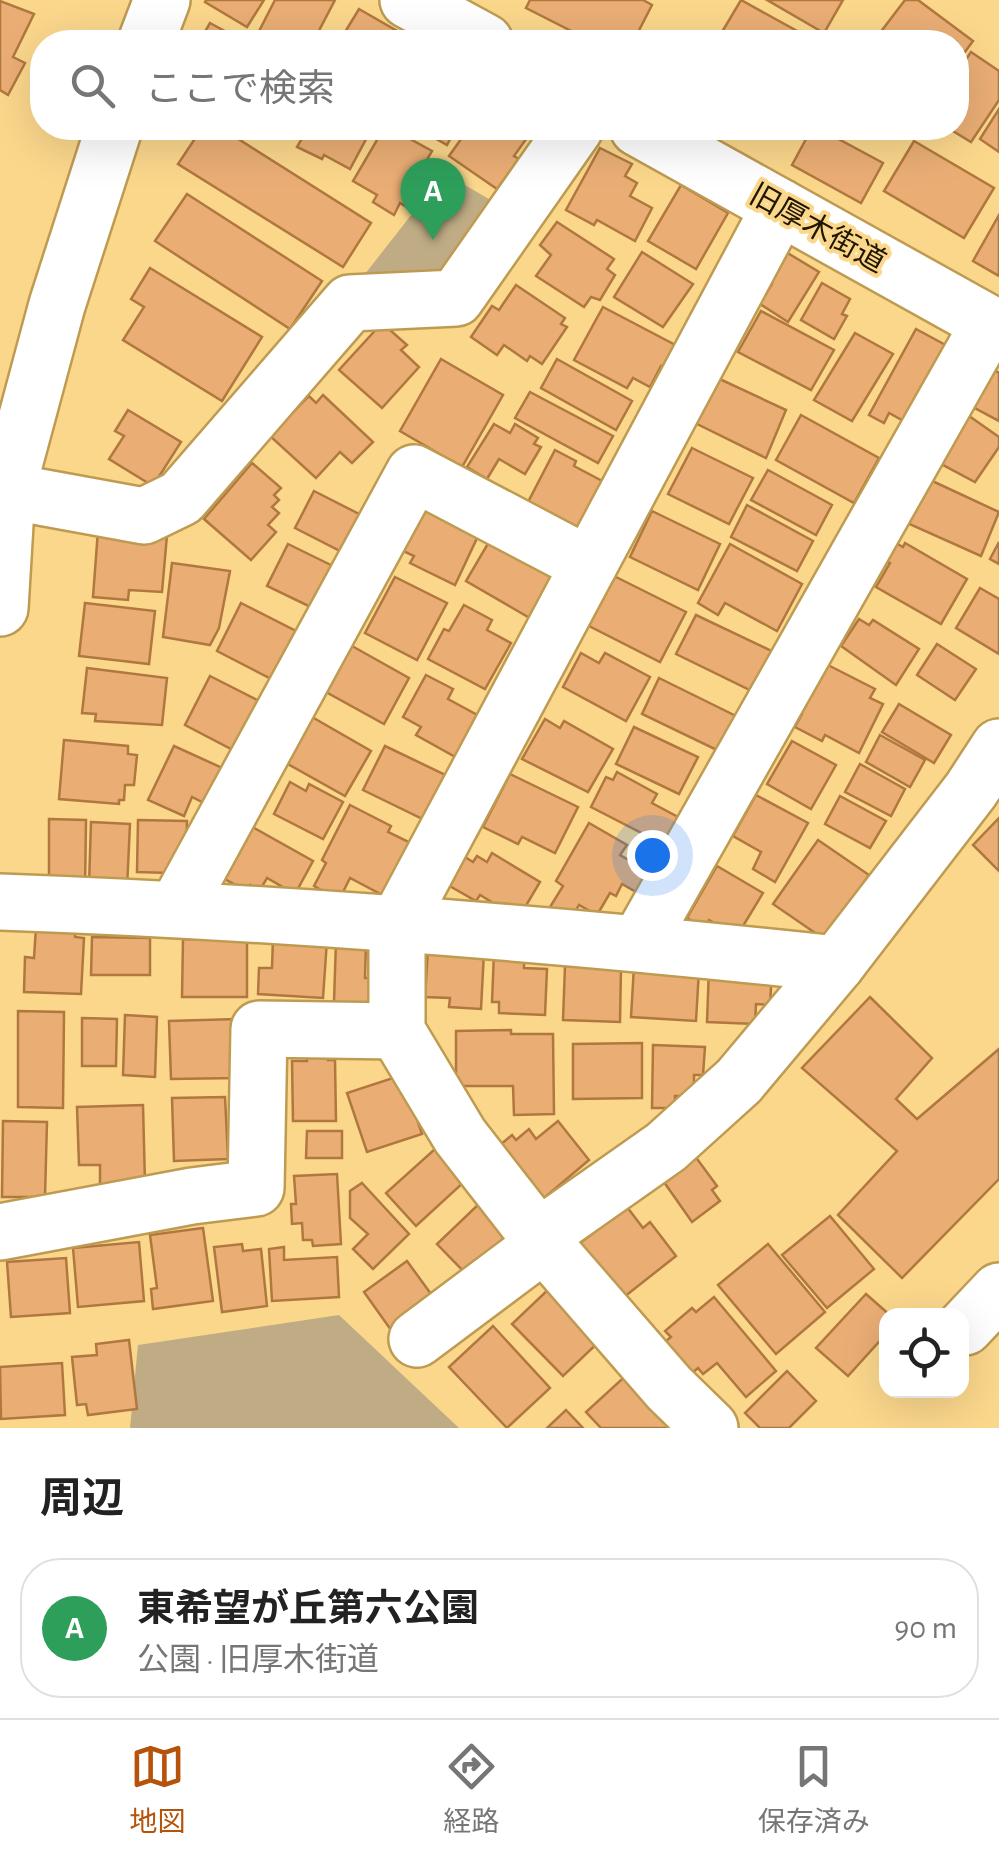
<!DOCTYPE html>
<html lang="ja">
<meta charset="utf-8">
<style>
body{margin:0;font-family:"Alegreya Sans","Noto Sans JP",sans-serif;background:#f6f6f6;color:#222}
.controls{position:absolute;right:30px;bottom:30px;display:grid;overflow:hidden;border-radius:20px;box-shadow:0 10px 40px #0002}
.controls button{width:90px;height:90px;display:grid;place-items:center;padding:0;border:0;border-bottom:2px solid #e0e0e0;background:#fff;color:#222;font:50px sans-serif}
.you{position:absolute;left:652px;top:855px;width:35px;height:35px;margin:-25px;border:8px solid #fff;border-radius:50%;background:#1a73e8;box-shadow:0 0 0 15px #1a73e833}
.badge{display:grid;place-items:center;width:65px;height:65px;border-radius:50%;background:#b45309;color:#fff;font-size:32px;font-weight:700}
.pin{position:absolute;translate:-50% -82px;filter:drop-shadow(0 2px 5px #0008)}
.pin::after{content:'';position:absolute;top:52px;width:35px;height:30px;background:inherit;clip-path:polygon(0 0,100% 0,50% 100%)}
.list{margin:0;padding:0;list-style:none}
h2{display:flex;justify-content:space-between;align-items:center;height:130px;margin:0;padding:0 40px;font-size:42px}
h2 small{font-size:32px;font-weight:400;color:#767676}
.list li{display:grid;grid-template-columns:65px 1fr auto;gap:30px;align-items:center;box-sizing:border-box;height:140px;margin:0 20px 20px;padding:0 20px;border:2px solid #e0e0e0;border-radius:40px}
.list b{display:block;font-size:38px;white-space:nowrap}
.list p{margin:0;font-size:32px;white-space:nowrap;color:#767676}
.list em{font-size:32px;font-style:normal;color:#767676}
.icon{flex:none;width:55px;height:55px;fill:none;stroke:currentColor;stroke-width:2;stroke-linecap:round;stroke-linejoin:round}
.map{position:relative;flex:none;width:999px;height:1428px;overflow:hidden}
.search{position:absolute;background:#fff;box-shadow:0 10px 40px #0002;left:30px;right:30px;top:30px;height:110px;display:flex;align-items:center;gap:25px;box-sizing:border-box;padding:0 35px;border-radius:40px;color:#767676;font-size:38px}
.sheet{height:290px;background:#fff}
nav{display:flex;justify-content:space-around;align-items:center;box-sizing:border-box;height:140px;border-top:2px solid #e0e0e0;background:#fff;font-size:28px;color:#767676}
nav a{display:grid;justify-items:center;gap:5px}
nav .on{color:#b45309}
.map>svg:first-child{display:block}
.green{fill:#bfac85}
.building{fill:#eaae75;stroke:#b0783f;stroke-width:2.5}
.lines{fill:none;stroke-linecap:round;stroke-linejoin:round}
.minor-casing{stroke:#be9b51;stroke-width:60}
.minor{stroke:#fff;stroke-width:55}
.labels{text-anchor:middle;stroke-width:8;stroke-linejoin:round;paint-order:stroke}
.street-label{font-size:30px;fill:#201601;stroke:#fbd78c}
</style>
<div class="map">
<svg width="999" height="1428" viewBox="0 0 999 1428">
<rect width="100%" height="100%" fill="#fbd78c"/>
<!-- green -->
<g class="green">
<polygon points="444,173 501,206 447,277 365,274"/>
<polygon points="339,1315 459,1428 130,1428 138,1345"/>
</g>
<!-- building -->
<g class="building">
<polygon points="206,0 264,0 247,27 205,2"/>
<polygon points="275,0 335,0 313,42 268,42 256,37"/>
<polygon points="530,0 643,0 652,5 633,42 593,42 526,8"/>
<polygon points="741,0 808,37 805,42 716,42"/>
<polygon points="767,0 843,0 824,33"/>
<polygon points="905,0 918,0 973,41 956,64 956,42 873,42"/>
<polygon points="0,1 34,14 13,57 25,63 8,95 0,90"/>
<polygon points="359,9 411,39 409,42 339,42"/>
<polygon points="210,23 245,42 199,42"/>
<polygon points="971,52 999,71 999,100 971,142 948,128 956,128 956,74"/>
<polygon points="999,109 999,152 980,139"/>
<polygon points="202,128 221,128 371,223 343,267 178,164"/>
<polygon points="277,128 300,128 295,137"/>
<polygon points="308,128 372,128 350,169 324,155 322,159 297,147"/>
<polygon points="384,128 390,128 432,151 424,165 430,168 407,207 400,203 394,215 373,202 377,195 353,181"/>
<polygon points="417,128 456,128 447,145"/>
<polygon points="469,128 534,128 514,156 519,159 497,189 449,156"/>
<polygon points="812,128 818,128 883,163 861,203 792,165"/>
<polygon points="914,141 994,188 964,238 884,191"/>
<polygon points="600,148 632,164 625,176 637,183 630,196 652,208 635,241 597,220 594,225 566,210"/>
<polygon points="681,185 728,213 696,269 648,241"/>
<polygon points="187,194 322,281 290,329 155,241"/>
<polygon points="999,215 999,276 973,261"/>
<polygon points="557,222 614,259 607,269 615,275 600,300 591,297 584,307 536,276 551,255 540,245"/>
<polygon points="781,249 819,272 788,322 760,304 772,284 764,278"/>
<polygon points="642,252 693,284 663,327 614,297"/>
<polygon points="150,268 262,337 222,401 123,340 144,307 131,299"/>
<polygon points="822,283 850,299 842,314 847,316 834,339 801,320"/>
<polygon points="516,285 565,318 561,324 567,327 542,364 530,356 527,361 504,345 497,355 471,337 492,306 499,310"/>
<polygon points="603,307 683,349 671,371 661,366 650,387 633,378 627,388 574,360"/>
<polygon points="761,311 834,350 811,390 738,352"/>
<polygon points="382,323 407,345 401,350 419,367 382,408 339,370"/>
<polygon points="916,329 951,348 909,424 889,413 884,423 869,415"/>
<polygon points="855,333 893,354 852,421 814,400"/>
<polygon points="441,359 503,395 462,467 400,431"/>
<polygon points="557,359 632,401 616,430 541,388"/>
<polygon points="989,367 999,373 999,421 969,405"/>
<polygon points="711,375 786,410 766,458 691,421"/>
<polygon points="530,392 613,436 598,463 515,418"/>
<polygon points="323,395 373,442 352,463 340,452 316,478 270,436 309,396 316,403"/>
<polygon points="128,410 181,442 153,486 109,459 124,436 115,431"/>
<polygon points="962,411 999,437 999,447 975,482 930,458"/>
<polygon points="801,415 879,458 854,503 776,460"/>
<polygon points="494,424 510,433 515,424 538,438 534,444 541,447 525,474 499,459 487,479 467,467"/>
<polygon points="692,448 753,478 729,524 668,494"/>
<polygon points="555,450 576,461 574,466 604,482 578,533 526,506"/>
<polygon points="252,463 281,488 274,495 279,500 272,507 279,513 268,525 276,532 251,560 204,519"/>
<polygon points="768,470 832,505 816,535 751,500"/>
<polygon points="928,479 999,512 981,556 907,523"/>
<polygon points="314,491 367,518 348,555 295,528"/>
<polygon points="747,505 813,541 797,571 731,537"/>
<polygon points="423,509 478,536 455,585 410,563 414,556 395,547"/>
<polygon points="652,511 720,544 698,590 630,557"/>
<polygon points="98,530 167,535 162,592 129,590 128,600 93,597"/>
<polygon points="493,535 566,579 540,624 466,581"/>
<polygon points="887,538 903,547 905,543 967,579 941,624 876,587 890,563 877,556"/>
<polygon points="999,542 999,564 990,559"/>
<polygon points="288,544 339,569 319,611 267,586"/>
<polygon points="730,544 802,584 777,631 725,603 718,615 698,603"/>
<polygon points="172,563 230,571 219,628 210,645 163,637"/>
<polygon points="614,576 686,612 660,662 589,626"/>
<polygon points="395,577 447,603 417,660 365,633"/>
<polygon points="980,588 999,599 999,654 956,628"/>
<polygon points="85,603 155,611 149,664 79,656"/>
<polygon points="241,603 306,636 281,684 217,651"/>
<polygon points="464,605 492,620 487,630 511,643 485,689 428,659 444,629 449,631"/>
<polygon points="696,615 776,653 756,693 676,654"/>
<polygon points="859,619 869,625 873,620 919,649 896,685 841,646"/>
<polygon points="937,644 976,669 955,700 917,675"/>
<polygon points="352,646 409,678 384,724 326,692"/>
<polygon points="581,653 599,663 605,653 650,677 626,721 563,687"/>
<polygon points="824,663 875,689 870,698 883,704 859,753 825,735 822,741 795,727 802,714 792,709"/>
<polygon points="87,668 167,678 162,725 95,721 96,714 82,713"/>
<polygon points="426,675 453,689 448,699 481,717 459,759 416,735 421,727 403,717"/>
<polygon points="210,676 259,701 233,750 185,725"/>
<polygon points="659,678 738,717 721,752 642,714"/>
<polygon points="899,704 951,735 934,763 882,732"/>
<polygon points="312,717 371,751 345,796 286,763"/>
<polygon points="545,719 560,728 564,721 613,749 588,792 522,759"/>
<polygon points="634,727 698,757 679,794 616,764"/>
<polygon points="880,735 925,760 910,787 866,762"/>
<polygon points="64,740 128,746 128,754 137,755 134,785 125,785 124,800 119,800 119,804 59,799"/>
<polygon points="792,741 836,765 811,809 767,784"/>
<polygon points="174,746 229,771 212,807 192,797 184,816 148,800"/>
<polygon points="385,746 456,780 435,825 363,790"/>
<polygon points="860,764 905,789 891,816 845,792"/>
<polygon points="617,772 657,794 652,803 678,817 663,844 591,807 606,777 613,780"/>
<polygon points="510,774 578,807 555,853 522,837 518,844 483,827"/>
<polygon points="290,782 306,791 309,784 343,802 323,839 274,814"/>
<polygon points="756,795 808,823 775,882 753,869 761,852 733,836"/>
<polygon points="840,796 886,821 870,848 825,824"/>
<polygon points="350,805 391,826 388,832 417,846 390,899 350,878 339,900 314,886 326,863 322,860"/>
<polygon points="999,818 999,871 973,845"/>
<polygon points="49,819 86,820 85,889 49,889"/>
<polygon points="138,820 187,821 186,867 170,873 137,872"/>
<polygon points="91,822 130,824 127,888 89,886"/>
<polygon points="589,823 627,845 620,855 655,875 643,896 622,884 616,896 610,893 597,915 579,905 571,919 550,907 563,886 556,881"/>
<polygon points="249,825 313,861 295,894 267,878 260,890 250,885 247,891 221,877"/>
<polygon points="818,840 869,875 824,939 773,904"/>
<polygon points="492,853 540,882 521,914 505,910 480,895 476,901 448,885 465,857 473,862 477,856 487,862"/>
<polygon points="717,866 763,893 737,936 709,920 705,928 687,918"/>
<polygon points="36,927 75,929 75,937 84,938 81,994 24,992 25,957 34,958"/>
<polygon points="92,937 150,938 150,975 91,975"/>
<polygon points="273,938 327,940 323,998 258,994 259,968 272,968"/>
<polygon points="183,939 247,940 247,997 182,997"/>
<polygon points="336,941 366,942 365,978 373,978 372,1003 334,1002"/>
<polygon points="428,949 484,952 481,1009 449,1007 450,998 425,997"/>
<polygon points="494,952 524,954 524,968 547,969 545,1015 499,1013 499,1002 492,1002"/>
<polygon points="565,966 621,968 620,1022 563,1020"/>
<polygon points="634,966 699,970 696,1021 631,1017"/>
<polygon points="709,968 772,971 770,1005 756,1004 755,1024 707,1022"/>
<polygon points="870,997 932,1058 896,1099 917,1119 999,1049 999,1179 902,1278 838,1215 897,1151 802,1068"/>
<polygon points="18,1011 64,1012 63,1108 18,1107"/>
<polygon points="125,1015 157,1017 155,1077 123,1075"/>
<polygon points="82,1018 117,1019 116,1066 82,1066"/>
<polygon points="237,1019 238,1078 171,1079 169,1021"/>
<polygon points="511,1030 511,1034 553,1034 554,1114 514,1115 513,1086 456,1086 456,1031"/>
<polygon points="642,1043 642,1098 573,1099 573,1044"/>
<polygon points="653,1045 705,1047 703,1075 694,1075 694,1096 675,1096 675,1108 652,1108"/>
<polygon points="307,1050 328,1050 328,1060 335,1060 336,1121 293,1121 292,1061 307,1061"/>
<polygon points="402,1075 422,1134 367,1152 347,1093"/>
<polygon points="225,1097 228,1159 174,1161 172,1098"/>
<polygon points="143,1105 145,1184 100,1185 100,1165 79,1165 77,1107"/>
<polygon points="3,1121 47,1122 45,1197 2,1197"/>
<polygon points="558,1121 589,1160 537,1204 493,1151 512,1135 516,1140 529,1129 536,1139"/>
<polygon points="307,1131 342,1131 342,1158 306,1158"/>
<polygon points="435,1149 464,1182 416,1226 386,1193"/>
<polygon points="692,1152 717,1186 712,1190 720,1201 692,1222 664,1182"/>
<polygon points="337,1174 341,1244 313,1246 312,1240 303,1240 302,1223 292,1224 291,1204 296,1204 294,1176"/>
<polygon points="362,1183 409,1234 373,1269 353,1249 368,1234 350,1218 350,1191"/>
<polygon points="482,1201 515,1236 470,1278 437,1244"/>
<polygon points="627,1207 643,1228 650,1222 676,1256 619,1301 575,1247"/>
<polygon points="830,1216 874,1269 827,1308 782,1255"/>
<polygon points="203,1228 213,1301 153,1309 151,1289 157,1288 150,1235"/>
<polygon points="139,1242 144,1301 78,1307 73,1248"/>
<polygon points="242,1244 243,1251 261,1249 267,1306 222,1312 214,1247"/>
<polygon points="768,1244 825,1312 776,1354 718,1285"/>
<polygon points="284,1247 284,1260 337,1257 339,1297 272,1301 269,1249"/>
<polygon points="66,1258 70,1313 11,1317 7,1262"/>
<polygon points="407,1261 439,1305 396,1337 364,1292"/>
<polygon points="554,1284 604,1337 563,1376 512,1324"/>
<polygon points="866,1294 891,1316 886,1316 886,1334 848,1376 816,1348"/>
<polygon points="714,1297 776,1371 746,1397 717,1363 703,1374 698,1368 685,1379 659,1347 671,1337 665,1331 692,1308 696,1312"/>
<polygon points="493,1326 550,1388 507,1428 449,1367"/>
<polygon points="129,1340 137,1409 88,1415 86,1404 77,1405 72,1357 97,1355 96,1344"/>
<polygon points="62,1363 65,1415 1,1419 0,1367"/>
<polygon points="632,1370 684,1428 601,1428 586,1412"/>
<polygon points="787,1371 816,1401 789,1428 760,1428 745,1413"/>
<polygon points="566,1410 583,1428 547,1428"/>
</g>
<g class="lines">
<!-- minor casing -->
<g class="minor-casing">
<g id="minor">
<polyline points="408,0 485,42"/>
<polyline points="146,42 162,0"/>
<polyline points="638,128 999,329"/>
<polyline points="7,491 144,516 181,498 350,303 456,298 575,128"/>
<polyline points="0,608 7,491 57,305 114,128"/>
<path d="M 0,902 C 279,912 559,934 837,964"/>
<polyline points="177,908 414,473 589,565"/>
<polyline points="639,943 989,324"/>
<polyline points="0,1232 192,1196 256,1188 259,1029 397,1031"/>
<polyline points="538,1237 666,1147 739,1081 837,964 971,790 999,747"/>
<polyline points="965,1327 999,1291"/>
<polyline points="417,1339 544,1244"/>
<polyline points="710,1428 669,1388 544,1244 460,1136 397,1031 397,925 780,207"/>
</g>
</g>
<!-- minor -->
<use href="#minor" class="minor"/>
</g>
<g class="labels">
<!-- street labels -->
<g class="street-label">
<text transform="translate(818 228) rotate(29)" y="10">旧厚木街道</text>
</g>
</g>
</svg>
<div class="controls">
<button><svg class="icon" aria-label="locate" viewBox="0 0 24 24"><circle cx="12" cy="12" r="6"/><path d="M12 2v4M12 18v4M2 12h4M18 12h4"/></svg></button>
</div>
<div class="you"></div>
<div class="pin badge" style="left:433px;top:240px;background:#2e9e5b">A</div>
<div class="search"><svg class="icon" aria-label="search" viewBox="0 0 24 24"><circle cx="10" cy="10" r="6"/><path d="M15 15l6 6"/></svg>ここで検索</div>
</div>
<section class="sheet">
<h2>周辺<small></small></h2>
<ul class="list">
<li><span class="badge" style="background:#2e9e5b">A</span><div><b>東希望が丘第六公園</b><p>公園 · 旧厚木街道</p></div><em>90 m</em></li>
</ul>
</section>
<nav>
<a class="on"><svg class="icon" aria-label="map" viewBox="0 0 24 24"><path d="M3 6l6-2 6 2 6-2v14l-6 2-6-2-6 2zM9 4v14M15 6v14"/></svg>地図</a>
<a><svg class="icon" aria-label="directions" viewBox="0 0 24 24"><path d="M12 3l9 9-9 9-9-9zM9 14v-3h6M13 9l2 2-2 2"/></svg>経路</a>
<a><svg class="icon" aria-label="saved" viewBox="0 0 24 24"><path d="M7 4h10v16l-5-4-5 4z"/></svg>保存済み</a>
</nav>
